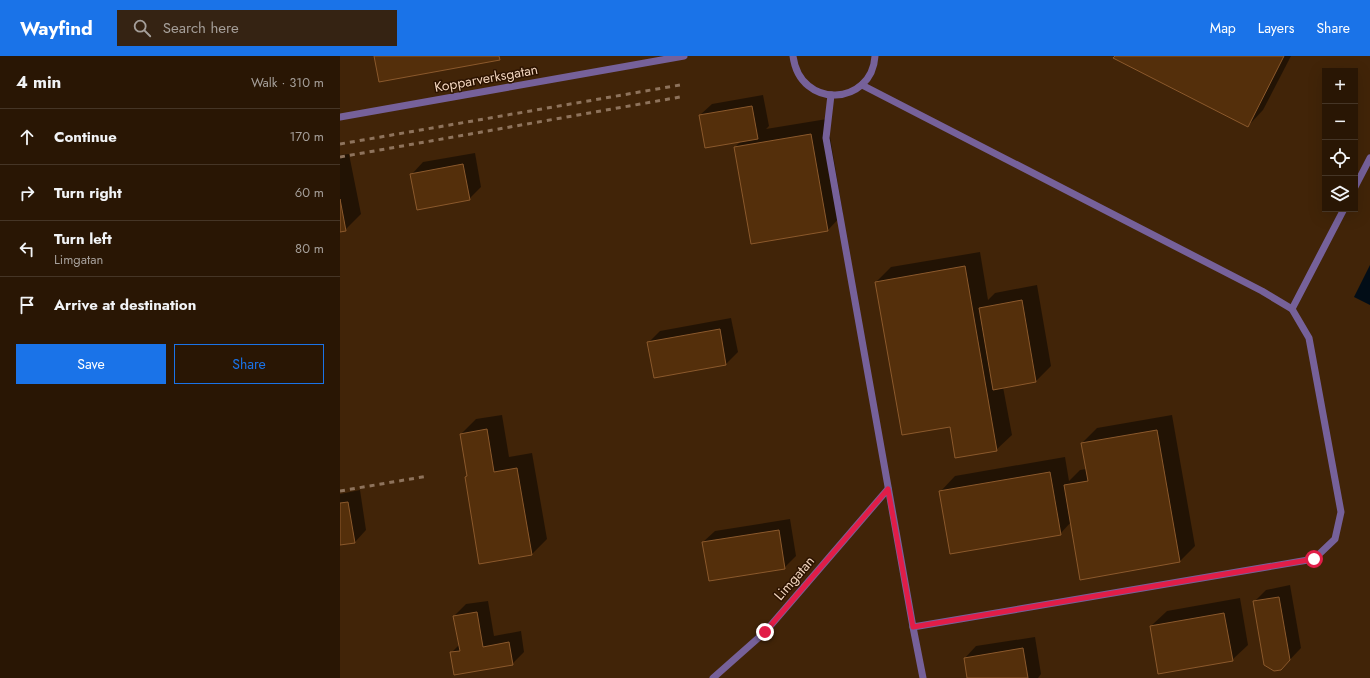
<!DOCTYPE html>
<meta charset="utf-8">
<style>
body{margin:0;font-family:Jost,sans-serif;background:#352313;color:#f1f3f6}
.controls{position:absolute;right:12px;top:12px;display:grid;overflow:hidden;border-radius:0px;box-shadow:0 4px 16px #0002}
.controls button{width:36px;height:36px;display:grid;place-items:center;padding:0;border:0;border-bottom:1px solid #453526;background:#291604;color:#f1f3f6;font:20px sans-serif}
.stop{position:absolute;width:12px;height:12px;margin:-9px;border:3px solid #e11d48;border-radius:50%;background:#fff}
.stop.end{background:#e11d48;border-color:#fff;box-shadow:0 1px 4px #0008}
.list{margin:0;padding:0;list-style:none}
h2{display:flex;justify-content:space-between;align-items:center;height:52px;margin:0;padding:0 16px;font-size:17px}
h2 small{font-size:13px;font-weight:400;color:#a59f9a}
.list li{display:grid;grid-template-columns:26px 1fr auto;gap:12px;align-items:center;box-sizing:border-box;height:56px;padding:0 16px;border-top:1px solid #453526}
.list b{display:block;font-size:15px;white-space:nowrap}
.list p{margin:0;font-size:13px;white-space:nowrap;color:#a59f9a}
.list em{font-size:13px;font-style:normal;color:#a59f9a}
.actions{display:flex;gap:8px;padding:12px 16px}
.actions a{flex:1;padding:9px 0;border:1px solid #1a73e8;border-radius:0px;text-align:center;font-size:14px;color:#1a73e8}
.actions .main{background:#1a73e8;color:#fff}
.icon{flex:none;width:22px;height:22px;fill:none;stroke:currentColor;stroke-width:2;stroke-linecap:round;stroke-linejoin:round}
.map{position:relative;flex:none;width:1030px;height:622px;overflow:hidden}
header{display:flex;align-items:center;gap:24px;box-sizing:border-box;height:56px;padding:0 20px;background:#1a73e8;color:#fff}
header strong{font-size:19px}
nav{display:flex;gap:22px;margin-inline-start:auto;font-size:14px}
.search{width:280px;height:36px;background:#352313;display:flex;align-items:center;gap:10px;box-sizing:border-box;padding:0 14px;border-radius:0px;color:#a59f9a;font-size:15px}
main{display:flex}
aside{flex:1;background:#291604}
.map>svg:first-child{display:block}
.built{fill:#412408;fill-rule:evenodd}
.water{fill:#020d17}
.shadow{fill:#0007}
.building{fill:#542f0b;stroke:#8b592c}
.lines{fill:none;stroke-linecap:round;stroke-linejoin:round}
.service{stroke:#76619a;stroke-width:7}
.rail{stroke:#8e735c;stroke-width:3;stroke-dasharray:5 5;stroke-linecap:butt}
.route{stroke:#e11d48;stroke-width:5}
.labels{text-anchor:middle;stroke-width:3;stroke-linejoin:round;paint-order:stroke}
.street-label{font-size:14px;fill:#f1d4bd;stroke:#2c1300}
</style>
<header>
<strong>Wayfind</strong>
<div class="search"><svg class="icon" aria-label="search" viewBox="0 0 24 24"><circle cx="10" cy="10" r="6"/><path d="M15 15l6 6"/></svg>Search here</div>
<nav><a>Map</a><a>Layers</a><a>Share</a></nav>
</header>
<main>
<aside>
<h2>4 min<small>Walk · 310 m</small></h2>
<ul class="list">
<li><svg class="icon" aria-label="ahead" viewBox="0 0 24 24"><path d="M12 20V5M6 11l6-6 6 6"/></svg><div><b>Continue</b></div><em>170 m</em></li>
<li><svg class="icon" aria-label="right" viewBox="0 0 24 24"><path d="M7 20v-9h11M14 6l5 5-5 5"/></svg><div><b>Turn right</b></div><em>60 m</em></li>
<li><svg class="icon" aria-label="left" viewBox="0 0 24 24"><path d="M17 20v-9H6M10 6l-5 5 5 5"/></svg><div><b>Turn left</b><p>Limgatan</p></div><em>80 m</em></li>
<li><svg class="icon" aria-label="arrive" viewBox="0 0 24 24"><path d="M6 21V4h12l-3 4 3 4H6"/></svg><div><b>Arrive at destination</b></div></li>
</ul>
<div class="actions"><a class="main">Save</a><a>Share</a></div>
</aside>
<div class="map">
<svg width="1030" height="622" viewBox="0 0 1030 622">
<rect width="100%" height="100%" fill="#371d05"/>
<!-- built -->
<path class="built" d="M 0,0 L 1030,0 L 1030,622 L 0,622 ZM 985,15 L 1015,15 L 1015,153 L 985,153 Z"/>
<!-- water -->
<polygon class="water" points="1030,209 1030,249 1014,241"/>
<!-- shadow -->
<g class="shadow">
<polygon points="776,0 951,0 923,54 908,70"/>
<polygon points="423,39 429,70 426,73 487,63 503,158 488,174 412,187 395,91 402,84 360,59 372,48"/>
<polygon points="135,97 141,131 129,143 72,118 83,106"/>
<polygon points="9,98 21,158 5,174 0,175 0,99"/>
<polygon points="640,196 648,244 655,237 697,229 711,310 696,325 663,331 672,379 656,394 610,370 536,226 551,211"/>
<polygon points="391,262 398,296 386,308 314,321 308,287 320,275"/>
<polygon points="162,359 169,401 192,397 207,483 192,498 126,421 128,419 121,378 136,363"/>
<polygon points="832,359 855,490 840,505 731,466 720,478 600,436 615,420 725,401 729,425 740,414 746,413 742,387 757,372"/>
<polygon points="20,434 26,474 15,486 0,488 0,438"/>
<polygon points="450,463 456,500 444,512 363,486 375,475"/>
<polygon points="950,529 961,592 941,613 914,546 926,534"/>
<polygon points="900,542 908,589 892,604 811,570 827,555"/>
<polygon points="148,545 154,580 181,575 184,596 172,608 111,597 119,589 114,560 126,548"/>
<polygon points="695,581 701,618 698,622 628,622 625,602 636,590"/>
</g>
<!-- building -->
<g class="building">
<polygon points="34,0 159,0 160,4 39,26"/>
<polygon points="775,0 944,0 908,71 773,2"/>
<polygon points="412,50 418,83 365,92 359,59"/>
<polygon points="471,78 488,175 411,188 394,91"/>
<polygon points="123,108 130,144 77,154 70,118"/>
<polygon points="0,143 6,175 0,176"/>
<polygon points="625,210 657,395 615,402 610,371 562,379 535,226"/>
<polygon points="682,244 696,326 653,334 639,252"/>
<polygon points="380,273 386,309 314,322 307,286"/>
<polygon points="147,373 154,416 177,412 192,499 139,508 125,421 127,420 120,378"/>
<polygon points="817,374 840,506 740,524 724,429 748,425 741,387"/>
<polygon points="710,416 721,479 610,498 599,435"/>
<polygon points="8,446 15,487 0,489 0,447"/>
<polygon points="439,474 445,513 369,525 362,486"/>
<polygon points="939,541 950,604 941,614 934,615 924,609 913,545"/>
<polygon points="137,556 143,591 169,586 173,609 114,619 110,596 120,595 113,560"/>
<polygon points="884,557 893,605 818,618 810,570"/>
<polygon points="683,592 688,622 627,622 624,602"/>
</g>
<g class="lines">
<!-- service -->
<g class="service">
<path d="M 453,0 C 460,54 532,50 535,0"/>
<polyline points="491,39 486,82 573,571 974,503 995,483 1001,456 969,282 952,253 922,235 522,29"/>
<polyline points="0,61 344,0"/>
<polyline points="1015,131 1030,102"/>
<polyline points="952,253 1004,153"/>
<polyline points="573,571 583,622"/>
<polyline points="373,622 425,576 548,433"/>
</g>
<!-- rail -->
<g class="rail">
<polyline points="0,88 340,29"/>
<polyline points="0,101 340,41"/>
<polyline points="0,435 88,420"/>
</g>
</g>
<g class="lines">
<!-- route -->
<polyline class="route" points="425,576 548,433 573,571 974,503"/>
</g>
<g class="labels">
<!-- street labels -->
<g class="street-label">
<text transform="translate(146 22) rotate(-10)" y="5">Kopparverksgatan</text>
<text transform="translate(454 522) rotate(-49)" y="5">Limgatan</text>
</g>
</g>
</svg>
<div class="controls">
<button>+</button>
<button>−</button>
<button><svg class="icon" aria-label="locate" viewBox="0 0 24 24"><circle cx="12" cy="12" r="6"/><path d="M12 2v4M12 18v4M2 12h4M18 12h4"/></svg></button>
<button><svg class="icon" aria-label="layers" viewBox="0 0 24 24"><path d="M12 4l9 5-9 5-9-5zM3 14l9 5 9-5"/></svg></button>
</div>
<div class="stop" style="left:974px;top:503px"></div>
<div class="stop end" style="left:425px;top:576px"></div>
</div>
</main>
